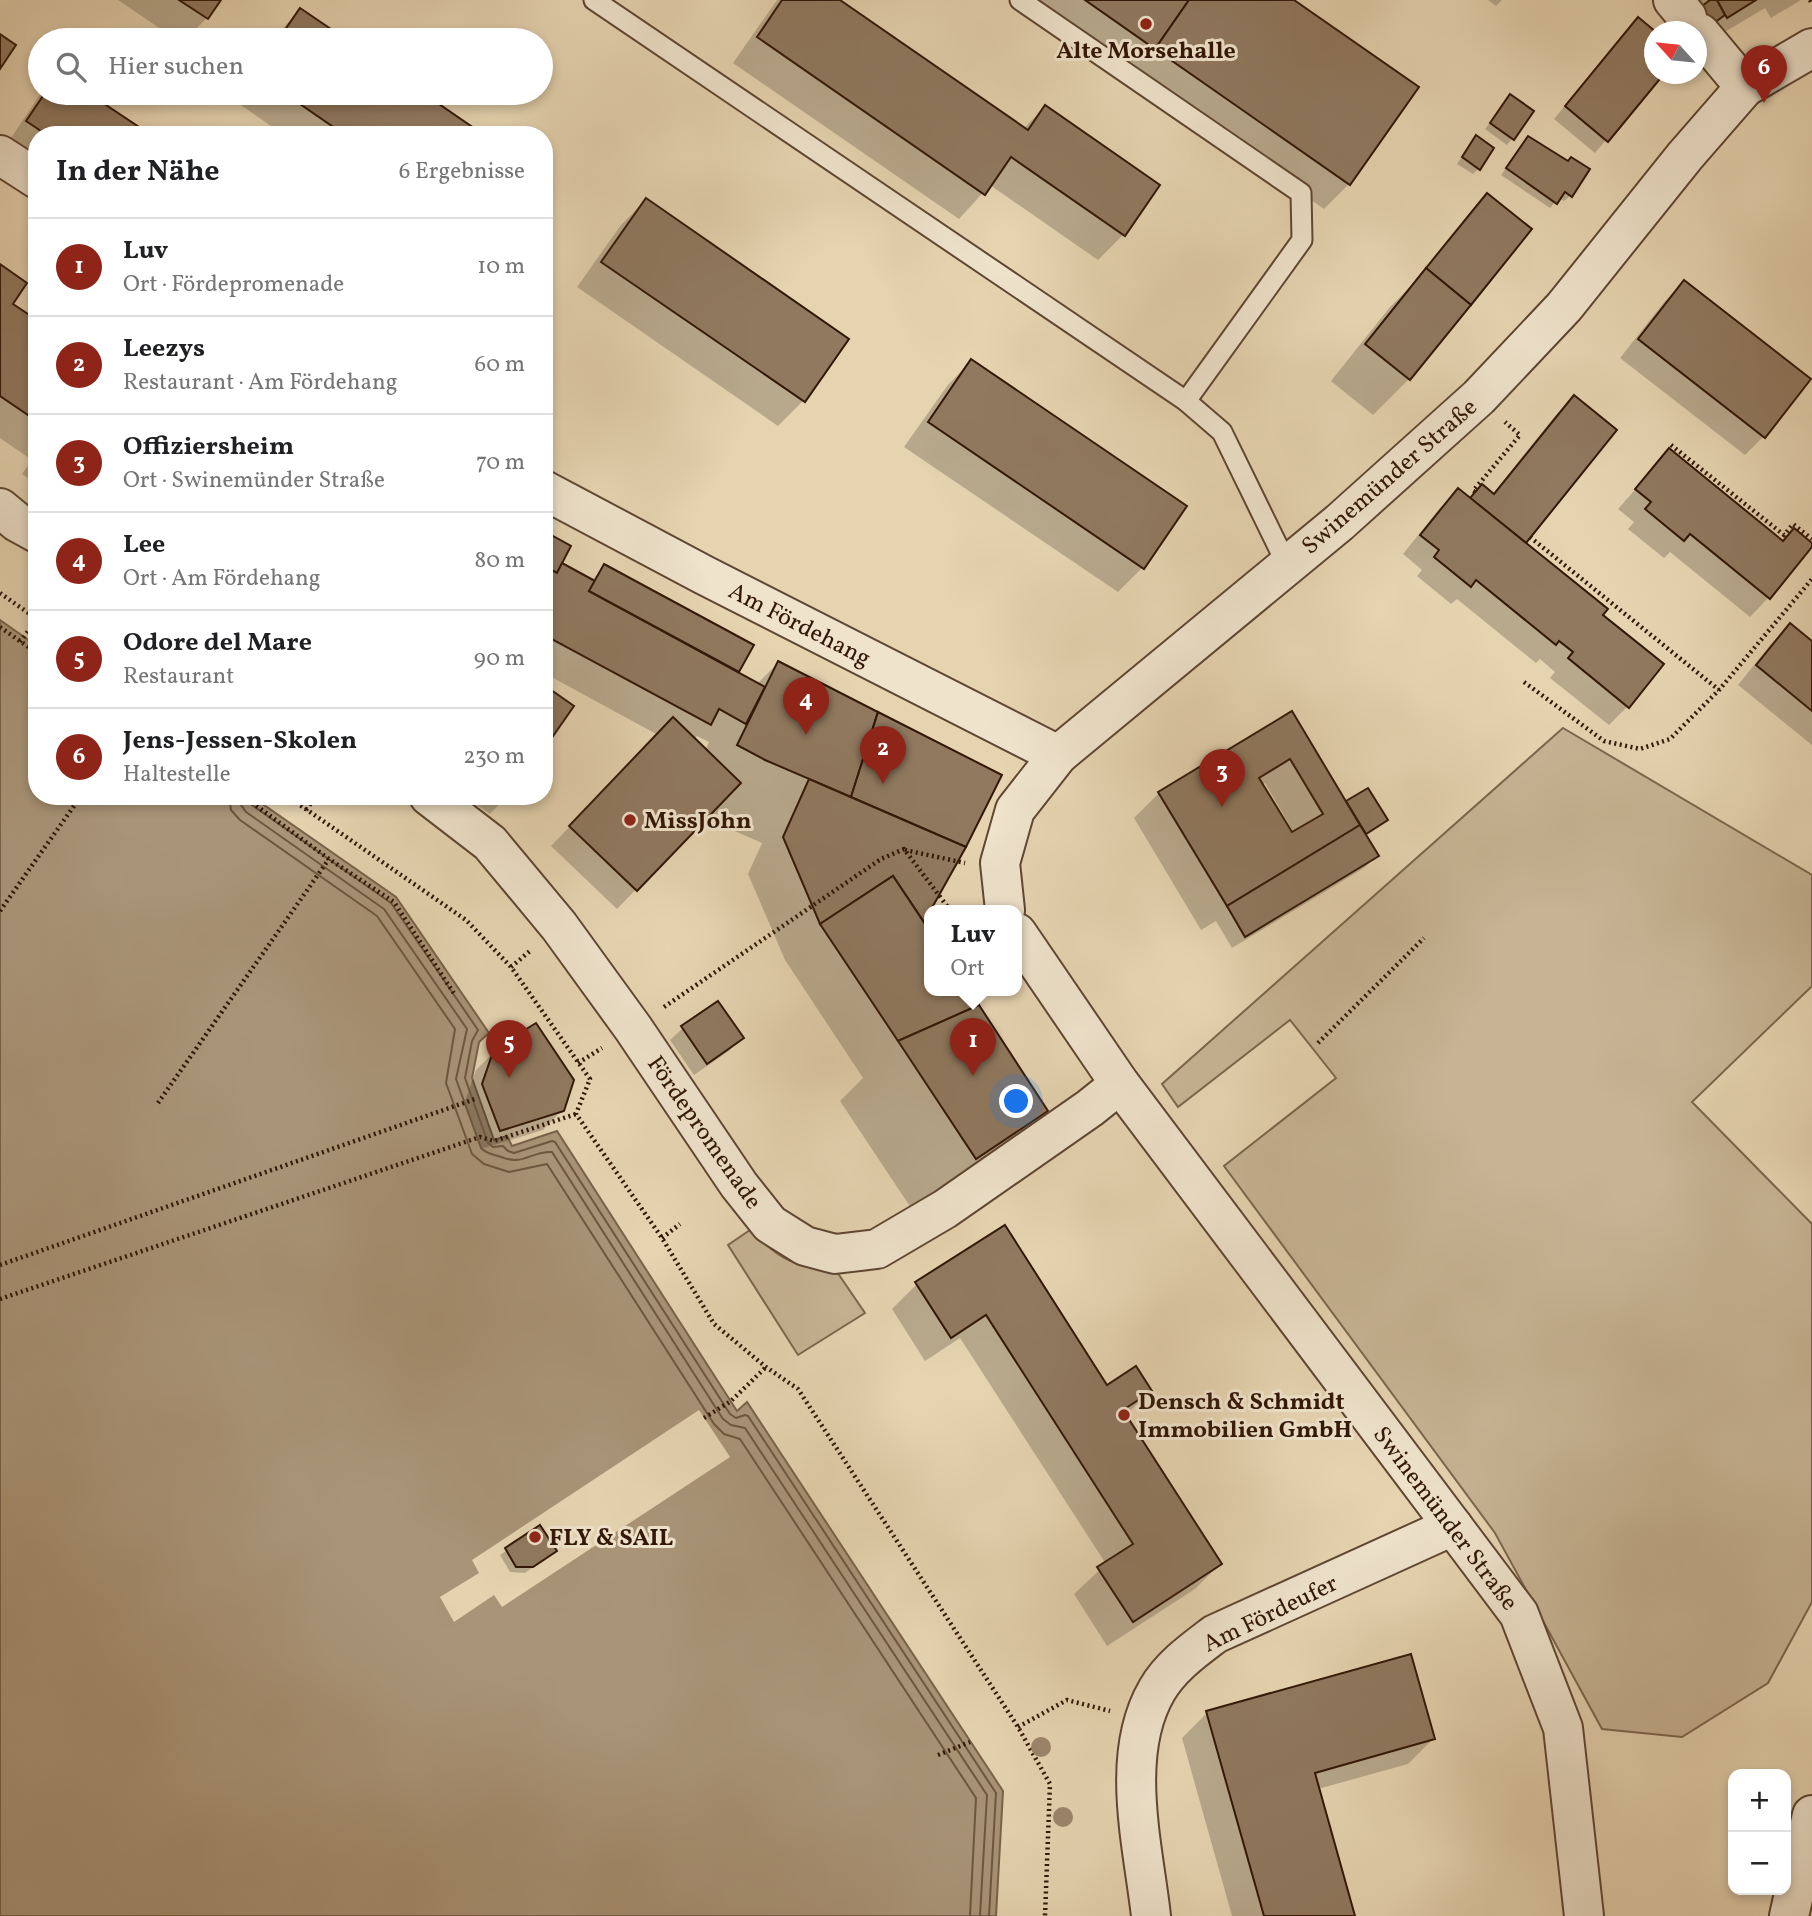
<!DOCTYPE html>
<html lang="de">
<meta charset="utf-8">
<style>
body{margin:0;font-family:Vollkorn,serif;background:#f2f2f2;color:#202124}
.controls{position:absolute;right:21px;bottom:21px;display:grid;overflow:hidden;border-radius:14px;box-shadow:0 4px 10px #0003}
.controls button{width:63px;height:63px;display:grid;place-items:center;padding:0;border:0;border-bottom:2px solid #e0e0e0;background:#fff;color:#202124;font:35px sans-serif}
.compass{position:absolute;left:1644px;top:21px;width:63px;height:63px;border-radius:50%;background:#fff;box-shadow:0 4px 10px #0003;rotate:297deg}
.you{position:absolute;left:1017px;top:1102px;width:24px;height:24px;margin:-18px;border:5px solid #fff;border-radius:50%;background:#1a73e8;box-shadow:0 0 0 10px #1a73e833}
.badge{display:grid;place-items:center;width:46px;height:46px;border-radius:50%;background:#8f2418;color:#fff;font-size:23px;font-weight:700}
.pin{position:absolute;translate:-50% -58px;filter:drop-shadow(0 2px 4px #0008)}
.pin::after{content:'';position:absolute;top:37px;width:24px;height:21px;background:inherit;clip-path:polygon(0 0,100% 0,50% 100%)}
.popup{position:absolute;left:924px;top:905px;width:98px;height:91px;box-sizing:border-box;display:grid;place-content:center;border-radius:14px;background:#fff;filter:drop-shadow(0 2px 5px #0005);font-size:23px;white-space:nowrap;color:#757577}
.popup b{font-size:26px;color:#202124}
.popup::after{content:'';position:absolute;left:50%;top:100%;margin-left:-14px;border:14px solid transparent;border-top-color:#fff}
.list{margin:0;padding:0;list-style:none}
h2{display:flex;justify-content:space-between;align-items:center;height:91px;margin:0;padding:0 28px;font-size:30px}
h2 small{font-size:23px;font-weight:400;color:#757577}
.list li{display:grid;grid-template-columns:46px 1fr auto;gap:21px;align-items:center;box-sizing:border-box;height:98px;padding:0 28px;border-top:2px solid #e0e0e0}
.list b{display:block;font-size:26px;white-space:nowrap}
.list p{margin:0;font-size:23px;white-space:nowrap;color:#757577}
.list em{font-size:23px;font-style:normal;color:#757577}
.icon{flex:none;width:38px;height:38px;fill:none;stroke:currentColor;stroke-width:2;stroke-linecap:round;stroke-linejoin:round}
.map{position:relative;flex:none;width:1812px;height:1916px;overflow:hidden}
.search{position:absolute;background:#fff;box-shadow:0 4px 10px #0003;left:28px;top:28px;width:525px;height:77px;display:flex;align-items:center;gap:18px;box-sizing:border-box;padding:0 24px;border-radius:38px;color:#757577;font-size:26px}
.panel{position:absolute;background:#fff;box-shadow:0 4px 10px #0003;left:28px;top:126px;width:525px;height:679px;border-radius:28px}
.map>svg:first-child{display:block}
.green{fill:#c7b494;stroke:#7c664e;stroke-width:2}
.water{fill:#a99477;stroke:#79624a;stroke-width:2}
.pier{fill:#e6d4b1}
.shadow{fill:#0003;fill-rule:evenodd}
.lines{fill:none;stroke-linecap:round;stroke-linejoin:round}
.shore{stroke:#6e563f;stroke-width:2}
.building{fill:#90795f;stroke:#321707;stroke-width:2;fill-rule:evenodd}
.service-casing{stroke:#5f4632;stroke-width:23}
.minor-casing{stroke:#5f4632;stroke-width:42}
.tertiary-casing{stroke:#5f4632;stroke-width:42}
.path{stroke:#321707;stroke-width:4.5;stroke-dasharray:2 3.5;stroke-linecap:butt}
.service{stroke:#efe3cc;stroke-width:19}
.minor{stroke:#efe3cc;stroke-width:38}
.tertiary{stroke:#efe3cc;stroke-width:38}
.tree{fill:#9c866b}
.poi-dot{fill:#8f2418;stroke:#efe3cc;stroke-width:2.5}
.labels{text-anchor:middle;stroke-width:6;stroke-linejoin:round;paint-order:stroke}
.poi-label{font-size:24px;font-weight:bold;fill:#321707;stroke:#efe3cc;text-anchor:start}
.street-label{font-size:24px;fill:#321707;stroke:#efe3cc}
</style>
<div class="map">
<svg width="1812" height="1916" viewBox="0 0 1812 1916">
<rect width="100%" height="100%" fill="#e6d4b1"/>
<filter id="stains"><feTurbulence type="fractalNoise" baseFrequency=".00286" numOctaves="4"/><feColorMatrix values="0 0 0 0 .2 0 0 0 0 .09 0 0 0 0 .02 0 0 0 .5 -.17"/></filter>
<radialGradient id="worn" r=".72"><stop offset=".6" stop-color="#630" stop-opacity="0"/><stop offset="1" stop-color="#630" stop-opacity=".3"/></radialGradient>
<!-- green -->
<g class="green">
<polygon points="1563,728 1812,875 1812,986 1692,1102 1812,1224 1812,1602 1768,1683 1682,1737 1602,1729 1495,1533 1224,1166 1336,1078 1290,1020 1178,1107 1162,1084"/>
<path d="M 750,1230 C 780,1260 795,1267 837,1272 L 865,1313 L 798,1355 L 728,1245 Z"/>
</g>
<!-- water -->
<polygon class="water" points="0,620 37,646 37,796 251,796 396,897 489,1033 479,1042 472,1078 494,1140 507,1136 512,1146 557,1131 737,1411 747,1402 1003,1791 996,1916 0,1916"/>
<!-- pier -->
<polygon class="pier" points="699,1410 730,1457 502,1607 494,1595 454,1622 440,1597 479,1573 472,1560"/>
<!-- shadow -->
<g class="shadow">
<polygon points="118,0 219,0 207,18 185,40 177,40"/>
<polygon points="777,0 837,0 1023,129 1045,107 1158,185 1123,235 1098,260 990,185 959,219 733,63"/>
<polygon points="1025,0 1291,0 1349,184 1324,209"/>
<polygon points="1488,0 1502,0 1496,6"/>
<polygon points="1670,0 1801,0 1771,18 1765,8 1696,49 1676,27"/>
<polygon points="300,10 343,40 272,40"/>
<polygon points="1626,32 1654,33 1654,74 1662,74 1595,153 1554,119"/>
<polygon points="41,93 84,93 148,135 37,135 37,159 9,141"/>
<polygon points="236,93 420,93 481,135 284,135 232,99"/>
<polygon points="1510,97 1532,112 1507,145 1485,129"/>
<polygon points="1528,138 1570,196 1564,201 1559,198 1550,208 1501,175"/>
<polygon points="1471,143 1478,169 1473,174 1457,164"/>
<polygon points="1487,195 1530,230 1409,379 1373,415 1331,381 1390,307 1414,283"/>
<polygon points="646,200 846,339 803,401 778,426 577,287 621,225"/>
<polygon points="0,266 11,304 37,322 37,484 22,474 32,460 0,438"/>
<polygon points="1684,282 1764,436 1745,455 1620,358 1665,301"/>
<polygon points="971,361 1143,567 1118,592 904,447 947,386"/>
<polygon points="1574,397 1523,543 1601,615 1662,664 1627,707 1609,725 1550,678 1555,672 1540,659 1536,663 1457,599 1451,604 1417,576 1422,570 1403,554 1439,509 1458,490 1469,499 1492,495 1555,416"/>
<polygon points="1670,450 1783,542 1811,545 1768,598 1750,617 1670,552 1664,558 1628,529 1634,522 1618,509"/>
<path d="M 544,533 L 560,564 L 591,581 L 605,566 L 752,645 L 736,673 L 757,684 L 778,663 L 965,846 L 922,922 L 929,933 L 929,990 L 1046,1111 L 987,1169 L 917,1217 L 840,1101 L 863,1078 L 785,960 L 748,874 L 762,843 L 705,818 L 617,909 L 551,846 L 658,735 L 544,673 ZM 697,736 L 709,742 L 705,751 L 694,739 Z"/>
<polygon points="1790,625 1812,643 1812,745 1738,685 1771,644"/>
<path d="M 1292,713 L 1345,803 L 1368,790 L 1385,820 L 1364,835 L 1377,856 L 1364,868 L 1232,948 L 1216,921 L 1201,930 L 1134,818 L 1159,793 ZM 1265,783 L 1294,833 L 1291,835 L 1261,785 Z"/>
<polygon points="464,796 507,796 490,814"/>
<polygon points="683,1028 741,1038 729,1051 694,1075 670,1040"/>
<polygon points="495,1051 562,1110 543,1130 481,1149 464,1104 476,1070"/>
<polygon points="1004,1228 1106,1387 1150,1391 1125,1416 1220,1564 1195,1589 1107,1646 1074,1594 1106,1564 960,1338 925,1361 892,1309 917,1284"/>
<polygon points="540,1528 555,1551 525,1573 510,1572 500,1555"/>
<polygon points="1207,1713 1433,1739 1408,1764 1318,1789 1354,1916 1232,1916 1182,1738"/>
</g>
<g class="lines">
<!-- shore -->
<g class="shore">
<polyline points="229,796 231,810 240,820 377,916 455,1029 446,1083 472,1154 484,1164 509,1172 547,1164 714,1424 724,1434 740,1439 976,1798 970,1916"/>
<path d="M 240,796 L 241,805 L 246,812 L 384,909 L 467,1029 L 456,1079 L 481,1148 C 488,1155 493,1154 501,1157 C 524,1166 531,1151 552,1152 L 723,1419 L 731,1425 L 745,1428 L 987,1795 L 980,1916"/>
<polyline points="248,796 252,805 391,903 478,1030 472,1041 465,1078 488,1143 493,1147 503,1146 508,1151 514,1153 552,1141 555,1142 730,1414 736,1418 745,1415 748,1416 996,1793 989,1916"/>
</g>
</g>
<!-- building -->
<g class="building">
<polygon points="179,0 221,0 208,19"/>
<polygon points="782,0 840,0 1028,130 1045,105 1160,185 1125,236 1011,157 985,195 757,37"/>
<polygon points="1085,0 1189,0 1155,49"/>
<polygon points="1189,0 1294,0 1419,87 1350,185 1155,49"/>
<polygon points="1710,0 1717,0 1725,15 1696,36 1696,32 1668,32"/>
<polygon points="1717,0 1756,0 1727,18"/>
<polygon points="300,8 347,40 278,40"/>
<polygon points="1638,17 1656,32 1654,74 1664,74 1608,142 1565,106"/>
<polygon points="0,34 16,45 0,69"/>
<polygon points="45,93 88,93 151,135 47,135 26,121"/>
<polygon points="284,93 423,93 484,135 345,135"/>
<polygon points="1510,94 1534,111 1514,140 1490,123"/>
<polygon points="1476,135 1494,148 1480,170 1462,157"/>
<polygon points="1528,136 1568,161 1571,157 1590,169 1572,197 1565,192 1557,204 1506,168"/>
<polygon points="1487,193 1532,229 1471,305 1426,268"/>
<polygon points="646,198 849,339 805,402 601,262"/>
<polygon points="0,264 27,283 13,304 37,320 37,421 0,396"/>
<polygon points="1426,268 1471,305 1410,380 1365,344"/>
<polygon points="1684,280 1811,379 1765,438 1638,339"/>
<polygon points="971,359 1187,506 1144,569 928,422"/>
<polygon points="1574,395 1617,430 1526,543 1470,498 1482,484 1494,494"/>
<polygon points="1669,448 1783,541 1794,528 1812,543 1812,547 1770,599 1690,534 1684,541 1645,509 1651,502 1635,489"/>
<polygon points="1458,488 1608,609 1603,615 1664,664 1629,708 1568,658 1573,652 1559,641 1556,645 1476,580 1471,587 1434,557 1439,550 1420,535"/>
<polygon points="544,531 571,546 557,573 544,566"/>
<polygon points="562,563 595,581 589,591 765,687 746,724 719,709 711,725 544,635 544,566 557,573"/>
<polygon points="604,564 754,645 739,672 589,591"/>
<polygon points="1790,623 1812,641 1812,711 1756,665"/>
<polygon points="778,661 878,712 851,797 765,760 737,745"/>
<polygon points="544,685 574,706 544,749"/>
<path d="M 1292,711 L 1360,825 L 1227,906 L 1158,792 ZM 1290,759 L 1323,814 L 1292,832 L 1259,778 Z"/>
<polygon points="878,712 1002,775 966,847 851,797"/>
<polygon points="673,717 741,783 637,891 569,826"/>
<polygon points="809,779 966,847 924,922 893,876 820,924 783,837"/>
<polygon points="1368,788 1388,820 1366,834 1346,801"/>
<polygon points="1360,825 1379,856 1245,937 1227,906"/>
<polygon points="893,876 929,930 929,990 969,990 979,1005 898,1041 820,924"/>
<polygon points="718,1001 744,1038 707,1064 681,1026"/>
<polygon points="979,1005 1048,1111 976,1159 898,1041"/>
<polygon points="536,1023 574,1080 564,1111 500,1131 482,1084 494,1049"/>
<polygon points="1005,1225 1107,1385 1136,1366 1152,1391 1123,1410 1222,1564 1133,1622 1097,1567 1133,1544 986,1315 951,1338 915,1282"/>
<polygon points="540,1525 557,1551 533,1567 516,1567 505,1548"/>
<polygon points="1411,1654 1435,1739 1315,1773 1355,1916 1264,1916 1206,1711"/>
</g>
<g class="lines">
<!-- service casing -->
<g class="service-casing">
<g id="service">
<polyline points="594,0 1186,401 1222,432 1287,565"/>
<polyline points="1020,0 1301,193 1302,240 1186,401"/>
</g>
</g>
<!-- minor casing -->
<g class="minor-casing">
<g id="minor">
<polyline points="1673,0 1687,17"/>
<polyline points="1700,33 1745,87"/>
<polyline points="0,155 37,179"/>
<polyline points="544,490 704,575 1058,755"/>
<polyline points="0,508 17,522 37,533"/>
<polyline points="429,796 490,843 559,926 633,1028 739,1185 770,1224 805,1246 835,1254 877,1249 945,1209 1090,1108 1120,1084"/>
<polyline points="1005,910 1000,863 1015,810 1058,755 1340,522 1479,397 1564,307 1685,156 1745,87 1812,48"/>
<polyline points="1017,933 1120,1084 1519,1614 1563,1728 1584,1916"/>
<path d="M 1151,1916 C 1143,1845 1119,1755 1157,1690 C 1171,1666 1194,1650 1215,1634 L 1453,1526"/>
</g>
</g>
<!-- tertiary casing -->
<g class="tertiary-casing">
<polyline id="tertiary" points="1789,1916 1812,1815"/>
</g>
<!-- path -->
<g class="path">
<polyline points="1810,0 1812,4"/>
<polyline points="1671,445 1784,535 1793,524 1812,539"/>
<polyline points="1475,492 1473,491 1520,435 1505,422"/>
<polyline points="1530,537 1719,690"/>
<polyline points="0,593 37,619"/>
<polyline points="0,627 37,653"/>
<polyline points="20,642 37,619"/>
<polyline points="1524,682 1604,741 1640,749 1670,739 1719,690 1812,579"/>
<polyline points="243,796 329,859 394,902 455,995"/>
<polyline points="287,796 466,920 511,967 590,1079 576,1114 662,1238 714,1324 766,1367 798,1389 1018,1727 1050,1784 1045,1916"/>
<polyline points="306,810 316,796"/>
<polyline points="905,850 965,863"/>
<polyline points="0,911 81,796"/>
<polyline points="511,967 530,951"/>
<polyline points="664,1007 881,859 904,849 950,910"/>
<polyline points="1318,1043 1424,938"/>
<polyline points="578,1063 602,1048"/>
<polyline points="158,1103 329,859"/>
<polyline points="662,1238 680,1224"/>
<polyline points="0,1265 475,1099"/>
<polyline points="0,1299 480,1137 494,1141 576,1114"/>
<polyline points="704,1418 731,1401 766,1367"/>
<polyline points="1018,1727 1067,1700 1110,1711"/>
<polyline points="938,1755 970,1742"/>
</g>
<!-- service -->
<use href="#service" class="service"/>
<!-- minor -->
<use href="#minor" class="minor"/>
<!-- tertiary -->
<use href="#tertiary" class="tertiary"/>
</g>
<!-- trees -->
<g class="tree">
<circle cx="1041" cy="1747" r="10"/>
<circle cx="1063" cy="1817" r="10"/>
</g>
<!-- markers -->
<g class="poi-dot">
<circle cx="1146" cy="24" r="7"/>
<circle cx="630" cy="820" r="7"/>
<circle cx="1124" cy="1415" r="7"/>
<circle cx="535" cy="1537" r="7"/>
</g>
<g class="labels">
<!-- poi labels -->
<g class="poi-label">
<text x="1146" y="58" text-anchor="middle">Alte Morsehalle</text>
<text x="644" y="828">MissJohn</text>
<text x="1138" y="1409">Densch &amp; Schmidt<tspan x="1138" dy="28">Immobilien GmbH</tspan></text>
<text x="549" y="1545">FLY &amp; SAIL</text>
</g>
<!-- street labels -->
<g class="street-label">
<text transform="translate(1389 476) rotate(-41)" y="8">Swinemünder Straße</text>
<text transform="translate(800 624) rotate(27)" y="8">Am Fördehang</text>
<text transform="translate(705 1132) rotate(55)" y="8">Fördepromenade</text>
<text transform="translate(1446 1518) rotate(53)" y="8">Swinemünder Straße</text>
<text transform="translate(1270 1613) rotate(-26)" y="8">Am Fördeufer</text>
</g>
</g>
<rect width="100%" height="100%" filter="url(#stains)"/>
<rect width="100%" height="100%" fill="url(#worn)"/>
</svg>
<div class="controls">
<button>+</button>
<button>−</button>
</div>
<svg class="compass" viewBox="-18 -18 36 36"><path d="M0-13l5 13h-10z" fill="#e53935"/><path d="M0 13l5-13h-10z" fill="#757577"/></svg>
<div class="you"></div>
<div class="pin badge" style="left:973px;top:1076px">1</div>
<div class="popup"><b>Luv</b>Ort</div>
<div class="pin badge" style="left:883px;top:784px">2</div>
<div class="pin badge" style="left:1222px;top:807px">3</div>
<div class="pin badge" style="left:806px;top:735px">4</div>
<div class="pin badge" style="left:509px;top:1078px">5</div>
<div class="pin badge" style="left:1764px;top:103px">6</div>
<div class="search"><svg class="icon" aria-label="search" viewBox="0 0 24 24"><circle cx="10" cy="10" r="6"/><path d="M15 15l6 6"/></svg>Hier suchen</div>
<section class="panel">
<h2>In der Nähe<small>6 Ergebnisse</small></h2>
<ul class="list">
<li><span class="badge">1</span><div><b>Luv</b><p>Ort · Fördepromenade</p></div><em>10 m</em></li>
<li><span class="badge">2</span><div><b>Leezys</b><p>Restaurant · Am Fördehang</p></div><em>60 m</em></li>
<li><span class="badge">3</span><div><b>Offiziersheim</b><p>Ort · Swinemünder Straße</p></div><em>70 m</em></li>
<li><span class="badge">4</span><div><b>Lee</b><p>Ort · Am Fördehang</p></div><em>80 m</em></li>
<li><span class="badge">5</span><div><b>Odore del Mare</b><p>Restaurant</p></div><em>90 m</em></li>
<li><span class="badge">6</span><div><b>Jens-Jessen-Skolen</b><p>Haltestelle</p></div><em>230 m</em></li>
</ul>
</section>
</div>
